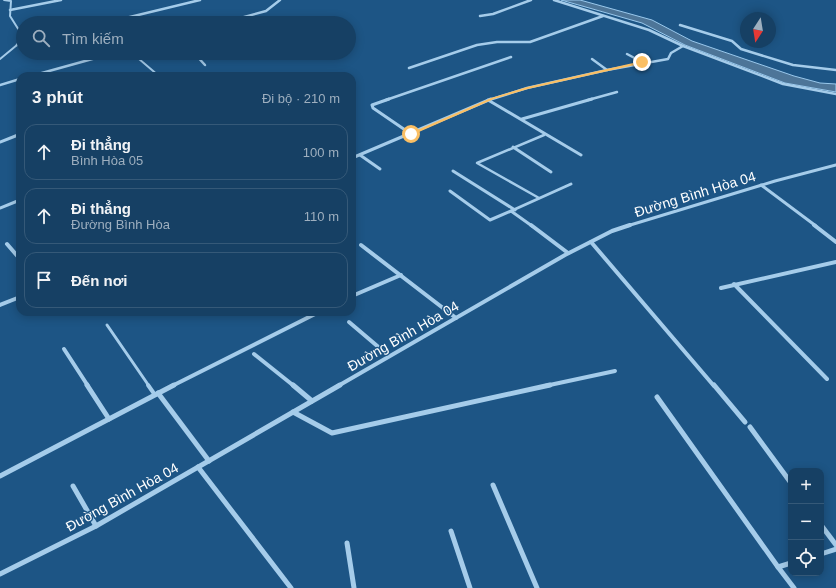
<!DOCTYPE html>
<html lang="vi">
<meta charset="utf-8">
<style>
body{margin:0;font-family:Arial,sans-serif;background:#234b6d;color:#f1f3f6}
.controls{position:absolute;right:12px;bottom:12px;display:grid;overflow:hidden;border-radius:8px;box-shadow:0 2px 10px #0003}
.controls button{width:36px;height:36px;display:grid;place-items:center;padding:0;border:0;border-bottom:1px solid #355978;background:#164064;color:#f1f3f6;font:20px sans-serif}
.compass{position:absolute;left:740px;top:12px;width:36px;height:36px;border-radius:50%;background:#164064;box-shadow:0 2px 10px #0003;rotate:192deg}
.stop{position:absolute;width:12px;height:12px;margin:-9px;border:3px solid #fabf64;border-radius:50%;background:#fff}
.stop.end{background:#fabf64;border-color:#fff;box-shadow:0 1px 4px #0008}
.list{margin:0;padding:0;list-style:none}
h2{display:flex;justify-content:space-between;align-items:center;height:52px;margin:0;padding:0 16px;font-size:17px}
h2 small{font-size:13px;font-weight:400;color:#9eafbf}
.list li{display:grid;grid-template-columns:26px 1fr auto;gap:12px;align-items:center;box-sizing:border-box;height:56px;margin:0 8px 8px;padding:0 8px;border:1px solid #355978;border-radius:12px}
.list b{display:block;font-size:15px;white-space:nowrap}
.list p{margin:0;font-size:13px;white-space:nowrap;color:#9eafbf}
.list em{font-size:13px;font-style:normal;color:#9eafbf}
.icon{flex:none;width:22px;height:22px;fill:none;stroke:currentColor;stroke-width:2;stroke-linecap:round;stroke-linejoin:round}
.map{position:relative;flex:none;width:836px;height:588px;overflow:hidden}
.search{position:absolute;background:#164064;box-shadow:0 2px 10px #0003;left:16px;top:16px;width:340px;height:44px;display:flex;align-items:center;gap:10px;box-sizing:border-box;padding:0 14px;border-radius:22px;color:#9eafbf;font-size:15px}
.panel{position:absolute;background:#164064;box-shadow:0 2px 10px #0003;left:16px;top:72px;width:340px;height:244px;border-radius:12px}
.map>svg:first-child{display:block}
.water{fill:#4d7598;stroke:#99c8ec}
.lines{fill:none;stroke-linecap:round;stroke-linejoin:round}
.lane-far3{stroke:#a5ccea;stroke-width:2}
.lane-far2{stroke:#a5ccea;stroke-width:2.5}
.lane-far1{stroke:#a5ccea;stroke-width:3}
.lane{stroke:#a5ccea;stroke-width:4}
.street-far3{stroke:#a5ccea;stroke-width:2.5}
.street-far2{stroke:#a5ccea;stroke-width:3}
.street-far1{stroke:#a5ccea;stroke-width:4}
.street{stroke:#a5ccea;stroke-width:5}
.route{fill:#fabf64}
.labels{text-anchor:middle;stroke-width:3;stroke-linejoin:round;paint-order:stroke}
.street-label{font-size:14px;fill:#fff;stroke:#1d5585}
</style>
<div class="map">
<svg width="836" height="588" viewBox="0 0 836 588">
<rect width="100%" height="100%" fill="#1d5585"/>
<!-- water -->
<polygon class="water" points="561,0 580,0 652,20 692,41 794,76 820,83 836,84 836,92 785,83 685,45 642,23"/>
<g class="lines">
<!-- lane-far3 -->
<g class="lane-far3">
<polyline points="132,53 159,76"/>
<polyline points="0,59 17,45 22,35 10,16 11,1 4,0"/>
</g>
<!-- lane-far2 -->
<polyline class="lane-far2" points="539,198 477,163 544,135"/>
<!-- lane-far1 -->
<polyline class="lane-far1" points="107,325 149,386"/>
<!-- lane -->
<polyline class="lane" points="148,385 155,395"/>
<!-- street-far3 -->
<g class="street-far3">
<polyline points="10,10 61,0"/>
<polyline points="480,16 493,14 531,0"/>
<polyline points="105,23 200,0"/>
<polyline points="222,23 266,11 280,0"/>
<polyline points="680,25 732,41 741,49 793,65 836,70"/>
<polyline points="17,45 23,43"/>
<polyline points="683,46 783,84 836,94"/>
<polyline points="194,53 205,65"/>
<polyline points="627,54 642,62"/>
<polyline points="592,59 607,70"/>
<polyline points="409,68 477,45 497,42 530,42 603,16"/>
<polyline points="31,76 114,53"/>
<polyline points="0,85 20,79"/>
<polyline points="386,100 511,57"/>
<polyline points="489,100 527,88 607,70 668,59 671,53 683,46 649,30 554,0"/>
<polyline points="588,100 617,92"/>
</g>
<!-- street-far2 -->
<g class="street-far2">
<polyline points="389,99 372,105 373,108 411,134"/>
<polyline points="488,100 581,155"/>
<polyline points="522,119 592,99"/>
<polyline points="0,142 18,135"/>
<polyline points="513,147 551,172"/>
<polyline points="360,155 380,169"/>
<polyline points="352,158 491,99"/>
<polyline points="453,171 515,210"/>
<polyline points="761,185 816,226"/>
<polyline points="450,191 490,220 511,211"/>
<polyline points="0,208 20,200"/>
<polyline points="532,226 511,211 571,184"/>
<polyline points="627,226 775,181 836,165"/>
</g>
<!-- street-far1 -->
<g class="street-far1">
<polyline points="531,225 568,253"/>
<polyline points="814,225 836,242"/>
<polyline points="591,242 714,386"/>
<polyline points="7,244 20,259"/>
<polyline points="361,245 456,318"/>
<polyline points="734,284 827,379"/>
<polyline points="721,288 836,262"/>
<polyline points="352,296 401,275"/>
<polyline points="0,305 20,297"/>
<polyline points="349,322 389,356"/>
<polyline points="64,349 88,386"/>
<polyline points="254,354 294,386"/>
<polyline points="172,386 319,312"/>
<polyline points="338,386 565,255 612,231 630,225"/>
<polyline points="545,386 615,371"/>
</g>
<!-- street -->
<g class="street">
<polyline points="87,385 109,419"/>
<polyline points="293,385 312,401"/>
<polyline points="714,385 745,422"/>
<polyline points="158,393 209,461"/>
<polyline points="657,397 778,567"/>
<polyline points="293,412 332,433 550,385"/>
<polyline points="750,427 791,483"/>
<polyline points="198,467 291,588"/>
<polyline points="0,476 174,385"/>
<polyline points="493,485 537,588"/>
<polyline points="73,486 96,526"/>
<polyline points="821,525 836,545"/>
<polyline points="451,531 470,588"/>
<polyline points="347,543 354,588"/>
<polyline points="821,554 836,549"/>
<polyline points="791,563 778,567 794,588"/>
<polyline points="0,574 96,526 340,385"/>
</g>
</g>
<!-- route -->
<polygon class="route" points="642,61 644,63 528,89 494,99 412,135 408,134 491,98 527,87"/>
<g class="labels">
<!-- street labels -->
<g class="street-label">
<text transform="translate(695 194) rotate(-17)" y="5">Đường Bình Hòa 04</text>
<text transform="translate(403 336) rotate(-30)" y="5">Đường Bình Hòa 04</text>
<text transform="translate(122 497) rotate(-29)" y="5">Đường Bình Hòa 04</text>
</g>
</g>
</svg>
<div class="controls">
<button>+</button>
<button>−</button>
<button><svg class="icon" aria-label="locate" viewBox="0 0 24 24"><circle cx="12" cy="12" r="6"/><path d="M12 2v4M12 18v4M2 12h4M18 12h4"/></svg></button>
</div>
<svg class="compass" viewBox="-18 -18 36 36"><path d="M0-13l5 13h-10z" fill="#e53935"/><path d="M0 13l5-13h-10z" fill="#9eafbf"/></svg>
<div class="stop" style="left:411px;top:134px"></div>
<div class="stop end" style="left:642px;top:62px"></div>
<div class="search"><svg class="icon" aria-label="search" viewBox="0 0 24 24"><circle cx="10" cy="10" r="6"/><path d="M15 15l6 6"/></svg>Tìm kiếm</div>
<section class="panel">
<h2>3 phút<small>Đi bộ · 210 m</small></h2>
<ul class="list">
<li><svg class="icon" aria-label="ahead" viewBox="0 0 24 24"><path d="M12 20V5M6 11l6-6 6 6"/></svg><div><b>Đi thẳng</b><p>Bình Hòa 05</p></div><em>100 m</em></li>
<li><svg class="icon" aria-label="ahead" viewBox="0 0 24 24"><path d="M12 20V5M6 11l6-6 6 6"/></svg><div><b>Đi thẳng</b><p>Đường Bình Hòa</p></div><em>110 m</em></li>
<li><svg class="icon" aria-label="arrive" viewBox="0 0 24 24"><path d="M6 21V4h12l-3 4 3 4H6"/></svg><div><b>Đến nơi</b></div></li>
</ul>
</section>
</div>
